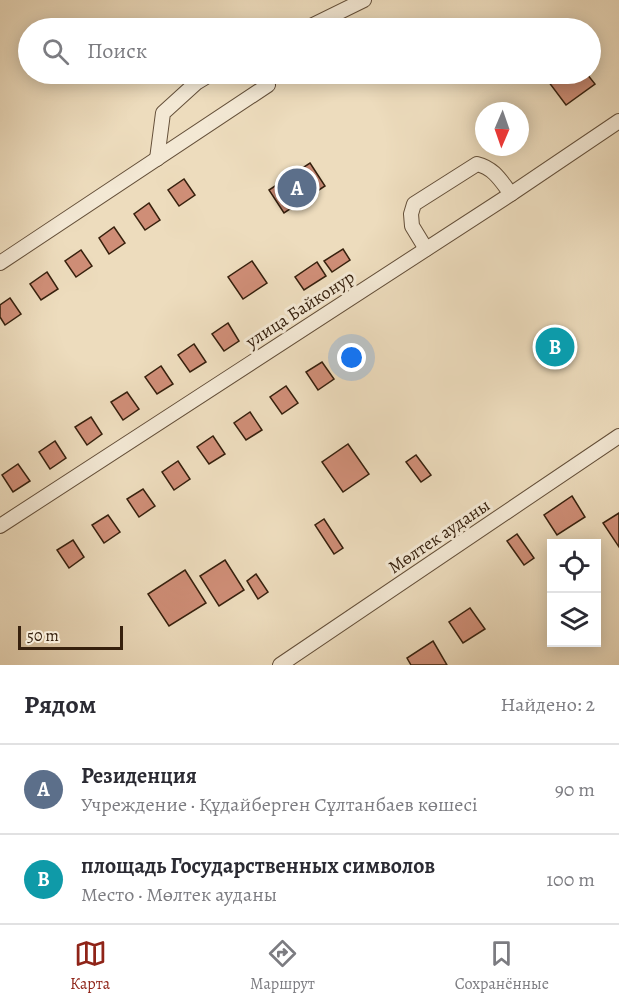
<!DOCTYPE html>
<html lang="ru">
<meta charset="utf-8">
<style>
body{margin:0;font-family:Alegreya,serif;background:#f7f7f7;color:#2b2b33}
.controls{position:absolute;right:18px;bottom:18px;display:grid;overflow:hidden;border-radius:0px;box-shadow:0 3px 15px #0003}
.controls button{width:54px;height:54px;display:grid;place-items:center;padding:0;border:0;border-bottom:2px solid #e1e1e2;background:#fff;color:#2b2b33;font:30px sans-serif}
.compass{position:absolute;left:475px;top:102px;width:54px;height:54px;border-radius:50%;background:#fff;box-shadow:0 3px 15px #0003;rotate:182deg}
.scale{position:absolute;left:18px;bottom:15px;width:105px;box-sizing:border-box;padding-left:6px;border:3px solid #36200d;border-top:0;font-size:16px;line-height:21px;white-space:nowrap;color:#36200d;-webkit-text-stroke:4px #f3e8d4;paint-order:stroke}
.you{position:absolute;left:352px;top:358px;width:21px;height:21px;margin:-15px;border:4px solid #fff;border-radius:50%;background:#1a73e8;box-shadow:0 0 0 9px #1a73e833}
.badge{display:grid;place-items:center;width:39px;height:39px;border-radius:50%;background:#8f2418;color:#fff;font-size:20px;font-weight:700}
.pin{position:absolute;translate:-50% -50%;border:3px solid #fff;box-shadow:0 2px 6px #0006}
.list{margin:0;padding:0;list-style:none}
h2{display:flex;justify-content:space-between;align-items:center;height:78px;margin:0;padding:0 24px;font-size:26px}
h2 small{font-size:20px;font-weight:400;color:#7c7c81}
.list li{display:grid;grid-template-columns:39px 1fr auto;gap:18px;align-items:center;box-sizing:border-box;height:90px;padding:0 24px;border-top:2px solid #e1e1e2}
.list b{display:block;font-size:22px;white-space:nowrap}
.list p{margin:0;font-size:20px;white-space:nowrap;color:#7c7c81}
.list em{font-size:20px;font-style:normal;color:#7c7c81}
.icon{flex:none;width:33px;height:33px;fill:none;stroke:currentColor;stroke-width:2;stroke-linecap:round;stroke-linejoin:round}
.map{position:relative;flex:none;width:619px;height:665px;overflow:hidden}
.search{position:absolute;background:#fff;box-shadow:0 3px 15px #0003;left:18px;right:18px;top:18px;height:66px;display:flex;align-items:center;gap:15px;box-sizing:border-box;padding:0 21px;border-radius:33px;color:#7c7c81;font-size:22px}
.sheet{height:258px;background:#fff}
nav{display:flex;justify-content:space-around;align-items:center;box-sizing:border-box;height:84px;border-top:2px solid #e1e1e2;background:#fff;font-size:16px;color:#7c7c81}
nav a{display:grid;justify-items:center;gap:3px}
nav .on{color:#8f2418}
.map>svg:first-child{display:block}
.building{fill:#cf8e77;stroke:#36200d;stroke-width:1.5}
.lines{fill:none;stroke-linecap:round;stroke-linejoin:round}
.minor-casing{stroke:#644f39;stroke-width:16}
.minor{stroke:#f3e8d4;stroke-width:14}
.labels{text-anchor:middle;stroke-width:6;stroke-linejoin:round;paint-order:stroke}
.street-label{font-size:18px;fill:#36200d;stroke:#f3e8d4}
</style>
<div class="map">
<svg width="619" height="665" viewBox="0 0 619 665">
<rect width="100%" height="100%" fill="#eddcbd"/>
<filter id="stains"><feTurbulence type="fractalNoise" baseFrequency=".00333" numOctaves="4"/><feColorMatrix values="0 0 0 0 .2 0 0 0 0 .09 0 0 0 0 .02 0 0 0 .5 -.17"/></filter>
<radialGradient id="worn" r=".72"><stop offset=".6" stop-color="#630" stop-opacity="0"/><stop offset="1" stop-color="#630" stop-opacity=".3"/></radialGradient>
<!-- building -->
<g class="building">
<polygon points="559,74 587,74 595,84 566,105 548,81"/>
<polygon points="310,163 325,186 284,213 269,190"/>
<polygon points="184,179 195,195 179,206 168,190"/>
<polygon points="149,203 160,220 145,230 134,214"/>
<polygon points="114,227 125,243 109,254 99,238"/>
<polygon points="343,249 350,260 332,272 324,261"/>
<polygon points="81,250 92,266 76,277 65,261"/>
<polygon points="252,261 267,283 243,299 228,277"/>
<polygon points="317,262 326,276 304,290 295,277"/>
<polygon points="47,272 58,289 41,300 30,284"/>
<polygon points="10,298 21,314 5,325 0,317 0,305"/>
<polygon points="228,323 239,341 224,351 212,334"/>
<polygon points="194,344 206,362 190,372 178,355"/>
<polygon points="322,362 334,379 318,390 306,372"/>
<polygon points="161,366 173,384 157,394 145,377"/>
<polygon points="286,386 298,403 282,414 270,397"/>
<polygon points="127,392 139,409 123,420 111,402"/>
<polygon points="250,412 262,430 246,440 234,423"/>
<polygon points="91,417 102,434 87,445 75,427"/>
<polygon points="213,436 225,454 209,464 197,447"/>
<polygon points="55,441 66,458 50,469 39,452"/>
<polygon points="348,444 369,474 343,492 322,462"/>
<polygon points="416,455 431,475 421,482 406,462"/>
<polygon points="178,461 190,479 174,490 162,472"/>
<polygon points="18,464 30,481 13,492 2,475"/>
<polygon points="143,489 155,506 139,517 127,499"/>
<polygon points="572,496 585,517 557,535 544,515"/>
<polygon points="619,513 619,547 603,523"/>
<polygon points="108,515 120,532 104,543 92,525"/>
<polygon points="324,519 343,548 334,554 315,525"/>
<polygon points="517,534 534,558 524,565 507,541"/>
<polygon points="73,540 84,557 69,568 57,550"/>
<polygon points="225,560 244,590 219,606 200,576"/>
<polygon points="185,570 206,603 169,626 148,594"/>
<polygon points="256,574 268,592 258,599 247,581"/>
<polygon points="470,608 485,629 463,643 449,622"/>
<polygon points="433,641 447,665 411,665 407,658"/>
</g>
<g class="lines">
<!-- minor casing -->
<g class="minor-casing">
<g id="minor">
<polyline points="307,28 364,0"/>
<polyline points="157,159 163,113 196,83 211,74"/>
<path d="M 426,249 L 412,226 L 411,214 L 414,204 L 477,164 C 494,168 501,181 511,194"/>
<polyline points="0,263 268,85"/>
<polyline points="0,526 511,194 619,121"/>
<polyline points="280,665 619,436"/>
</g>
</g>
<!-- minor -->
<use href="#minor" class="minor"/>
</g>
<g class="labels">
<!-- street labels -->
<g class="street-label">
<text transform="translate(300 309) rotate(-33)" y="6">улица Байконур</text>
<text transform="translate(439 536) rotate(-34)" y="6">Мөлтек ауданы</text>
</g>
</g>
<rect width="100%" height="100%" filter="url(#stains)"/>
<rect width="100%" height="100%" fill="url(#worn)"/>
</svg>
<div class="controls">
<button><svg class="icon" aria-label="locate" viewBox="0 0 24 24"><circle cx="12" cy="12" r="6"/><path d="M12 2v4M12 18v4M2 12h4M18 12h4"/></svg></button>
<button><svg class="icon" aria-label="layers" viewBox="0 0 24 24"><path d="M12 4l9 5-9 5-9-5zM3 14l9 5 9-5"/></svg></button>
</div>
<svg class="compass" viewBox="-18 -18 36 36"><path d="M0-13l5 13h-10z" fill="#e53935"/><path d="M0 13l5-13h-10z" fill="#7c7c81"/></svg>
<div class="scale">50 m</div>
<div class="you"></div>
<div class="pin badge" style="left:297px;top:188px;background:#5c6f8a">A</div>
<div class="pin badge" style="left:555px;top:347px;background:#0f9aa8">B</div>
<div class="search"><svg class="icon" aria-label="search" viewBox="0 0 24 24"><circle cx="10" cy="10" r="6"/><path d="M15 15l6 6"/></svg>Поиск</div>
</div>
<section class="sheet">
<h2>Рядом<small>Найдено: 2</small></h2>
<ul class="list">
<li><span class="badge" style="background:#5c6f8a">A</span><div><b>Резиденция</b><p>Учреждение · Құдайберген Сұлтанбаев көшесі</p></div><em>90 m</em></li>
<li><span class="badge" style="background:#0f9aa8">B</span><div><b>площадь Государственных символов</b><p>Место · Мөлтек ауданы</p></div><em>100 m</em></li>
</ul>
</section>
<nav>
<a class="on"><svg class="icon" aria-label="map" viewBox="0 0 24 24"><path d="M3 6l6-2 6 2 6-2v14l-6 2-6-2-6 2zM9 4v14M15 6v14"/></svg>Карта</a>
<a><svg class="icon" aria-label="directions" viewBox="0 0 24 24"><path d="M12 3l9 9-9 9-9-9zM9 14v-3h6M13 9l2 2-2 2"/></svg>Маршрут</a>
<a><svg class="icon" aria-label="saved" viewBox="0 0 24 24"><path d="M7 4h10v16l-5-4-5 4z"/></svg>Сохранённые</a>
</nav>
